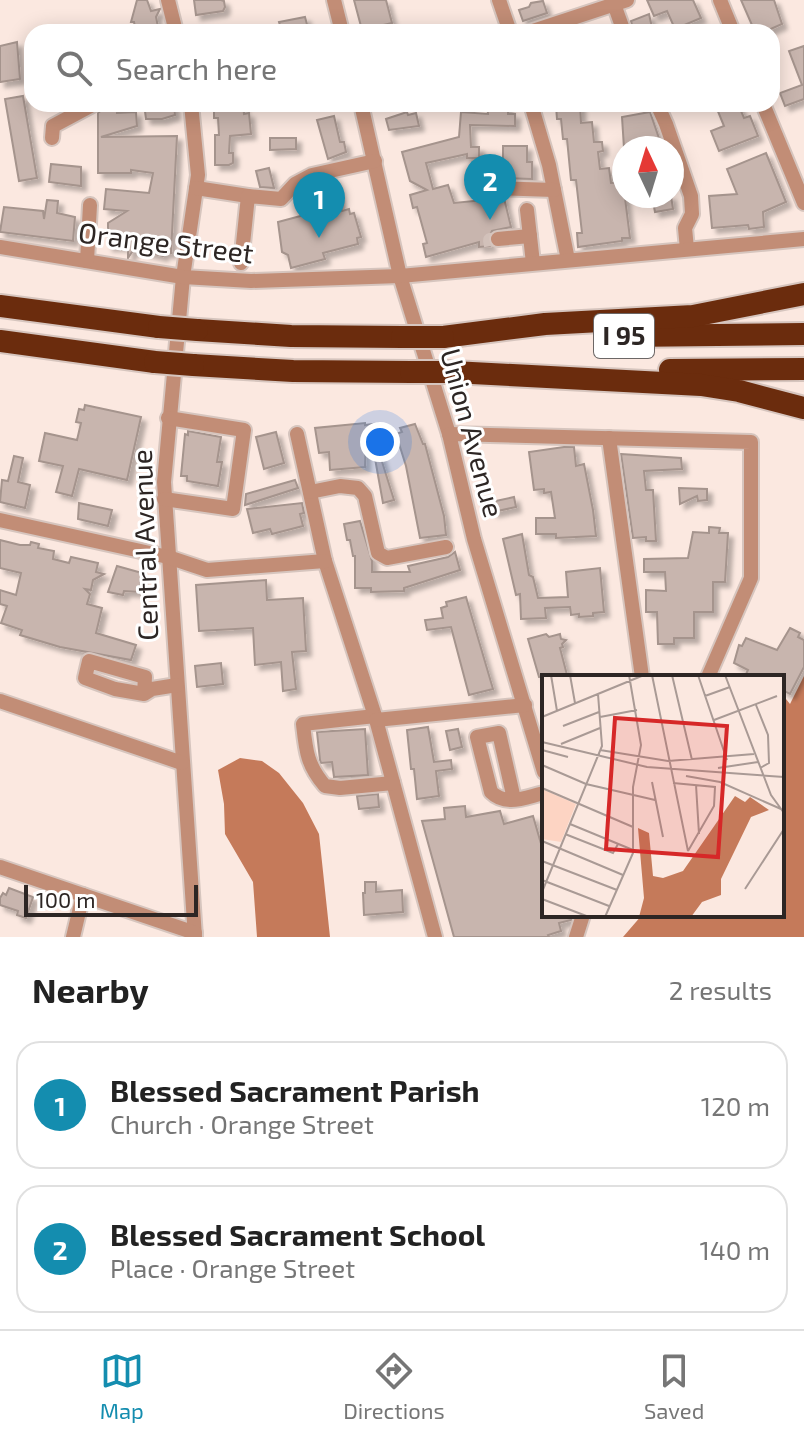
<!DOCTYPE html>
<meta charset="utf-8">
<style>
body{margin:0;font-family:"Exo 2",sans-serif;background:#f2f2f2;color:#222}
.compass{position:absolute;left:612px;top:136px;width:72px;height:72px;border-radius:50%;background:#fff;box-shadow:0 4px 20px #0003;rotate:356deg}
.scale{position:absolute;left:24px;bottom:20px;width:174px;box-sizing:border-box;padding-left:8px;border:4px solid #2d2624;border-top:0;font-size:22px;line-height:28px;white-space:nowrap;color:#2d2624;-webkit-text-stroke:6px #fff;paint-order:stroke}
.you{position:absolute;left:380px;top:442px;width:28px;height:28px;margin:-20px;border:6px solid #fff;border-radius:50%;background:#1a73e8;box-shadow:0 0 0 12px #1a73e833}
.badge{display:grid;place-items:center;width:52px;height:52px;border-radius:50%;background:#148daf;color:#fff;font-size:26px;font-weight:700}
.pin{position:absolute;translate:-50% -66px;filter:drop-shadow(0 2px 4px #0008)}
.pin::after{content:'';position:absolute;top:42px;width:28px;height:24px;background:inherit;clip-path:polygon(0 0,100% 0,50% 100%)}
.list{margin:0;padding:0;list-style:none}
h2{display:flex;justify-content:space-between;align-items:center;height:104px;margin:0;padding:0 32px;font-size:34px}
h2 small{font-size:26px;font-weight:400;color:#767676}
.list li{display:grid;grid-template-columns:52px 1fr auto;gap:24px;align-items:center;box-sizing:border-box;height:128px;margin:0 16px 16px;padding:0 16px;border:2px solid #e0e0e0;border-radius:24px}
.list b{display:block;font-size:30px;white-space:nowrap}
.list p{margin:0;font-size:26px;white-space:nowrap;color:#767676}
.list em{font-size:26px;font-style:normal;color:#767676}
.icon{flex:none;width:44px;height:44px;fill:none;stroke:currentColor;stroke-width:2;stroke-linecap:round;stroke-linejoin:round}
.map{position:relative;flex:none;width:804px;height:937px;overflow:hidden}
.search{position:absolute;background:#fff;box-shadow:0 4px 20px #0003;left:24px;right:24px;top:24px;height:88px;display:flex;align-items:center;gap:20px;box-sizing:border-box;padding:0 28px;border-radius:24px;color:#767676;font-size:30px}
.sheet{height:392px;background:#fff}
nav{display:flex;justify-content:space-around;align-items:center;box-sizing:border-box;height:112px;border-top:2px solid #e0e0e0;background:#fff;font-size:22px;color:#767676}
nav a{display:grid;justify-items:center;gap:4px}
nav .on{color:#148daf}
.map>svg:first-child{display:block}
.water{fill:#c57a5a}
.building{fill:#c8b5ae;stroke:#a5948d;stroke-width:2;filter:url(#shadow)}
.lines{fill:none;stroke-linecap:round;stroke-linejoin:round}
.minor-tunnel{stroke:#d2c1ba;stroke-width:14;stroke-dasharray:14 7;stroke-linecap:butt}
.minor-casing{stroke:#d6c5be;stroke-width:18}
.highway-casing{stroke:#d6c5be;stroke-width:26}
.minor{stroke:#c28d76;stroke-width:14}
.highway{stroke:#6b2c0d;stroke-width:22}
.highway-bridge-casing{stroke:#d6c5be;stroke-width:26;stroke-linecap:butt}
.highway-bridge{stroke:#6b2c0d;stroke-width:22}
.labels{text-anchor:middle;stroke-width:6;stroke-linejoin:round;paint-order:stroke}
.shield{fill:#fff;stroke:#6c6766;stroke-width:2}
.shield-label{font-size:26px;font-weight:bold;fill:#2d2624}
.street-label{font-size:28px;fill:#2d2624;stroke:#fff}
.inset-road{fill:none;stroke:#a99a95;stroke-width:2}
.view{fill:#d62828;fill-opacity:0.15;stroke:#d62828;stroke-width:4}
.inset-edge{fill:none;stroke:#2d2624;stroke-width:4}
</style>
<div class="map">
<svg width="804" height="937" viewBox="0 0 804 937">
<defs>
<filter id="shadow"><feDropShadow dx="5" dy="5" stdDeviation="2" flood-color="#0004"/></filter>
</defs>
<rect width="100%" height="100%" fill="#fbe8e0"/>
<!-- water -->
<g class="water">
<polygon points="804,676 804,937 623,937 642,915 782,915 782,704 786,699 790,704"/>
<polygon points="240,758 262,761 279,773 303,803 319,834 330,937 257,937 253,882 225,834 224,804 218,770"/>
</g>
<!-- building -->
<g class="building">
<polygon points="137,0 147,0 151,11 160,9 156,17 159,32 136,32 134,22 131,22"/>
<polygon points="194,0 221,0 224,1 225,7 223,11 196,15"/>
<polygon points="354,0 386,0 392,23 362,30"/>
<polygon points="647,0 693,0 701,18 675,29 667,11 654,16"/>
<polygon points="741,0 774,0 782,24 764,32 755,32"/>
<polygon points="543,1 547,13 523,21 519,10 529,7 531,3"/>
<polygon points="649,14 653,32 634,32 631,21"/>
<polygon points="305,17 309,32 282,32 279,22"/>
<polygon points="17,42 20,79 0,82 0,46"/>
<polygon points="804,46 804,99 785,106 780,93 802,85 789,51"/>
<polygon points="23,96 37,178 19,181 5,99"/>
<polygon points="144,104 174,104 175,115 162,119 146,119"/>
<polygon points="214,104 243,104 244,114 249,113 251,134 230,136 229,153 233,153 233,163 229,165 215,165 215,135 219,135 218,118 214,118"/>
<polygon points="487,104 508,104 508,114 515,114 515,126 470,125 471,147 479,147 479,158 467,158 467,154 426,163 433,189 448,185 454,203 504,198 511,227 492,231 488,239 491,246 479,247 479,242 426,257 423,244 427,243 417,207 413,208 410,195 427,190 410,181 402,152 459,137 461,112 488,114"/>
<polygon points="580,104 581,123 592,122 594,142 602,142 603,151 598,152 600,169 609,168 611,183 623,182 630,238 622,238 622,241 578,247 577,233 582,233 576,180 571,180 567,139 563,139 561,119 557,119 556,106"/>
<polygon points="728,104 738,104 744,118 750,116 758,136 719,151 711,131 724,126 717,109"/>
<polygon points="103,109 117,109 117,113 136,112 137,126 101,137 177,136 171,253 164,252 163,256 134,249 128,258 128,246 108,246 108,223 127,211 104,209 106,189 149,193 153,173 131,170 131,173 98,173 98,113"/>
<polygon points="407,112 408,115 416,113 419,126 389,130 386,119"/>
<polygon points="650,112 662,147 624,148 622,117"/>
<polygon points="334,116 340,142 344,142 346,152 328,159 317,120"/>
<polygon points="270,138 296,138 296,149 270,150"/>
<polygon points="503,146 527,146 527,162 532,162 532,179 503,178"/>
<polygon points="766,153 786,202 763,212 764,227 749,229 748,225 712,228 709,196 737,194 727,169"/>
<polygon points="51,164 81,167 81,186 49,182"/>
<polygon points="269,168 274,188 260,187 256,171"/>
<polygon points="334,180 342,211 349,209 350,214 354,213 361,237 357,238 358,244 323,253 325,259 291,268 288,255 282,252 278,222 308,214 302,192 315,184"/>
<polygon points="652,196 671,196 673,209 655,212"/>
<polygon points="47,200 58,201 57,213 75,217 73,241 0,232 4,207 43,211 44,219"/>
<polygon points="85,405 141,417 127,480 79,469 72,496 56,492 63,466 39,461 45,433 77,440 81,423 76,422 79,409 84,410"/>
<polygon points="365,423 365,425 380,423 382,436 366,438 365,467 330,470 329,452 319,453 315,428"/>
<polygon points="415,424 423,444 425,444 444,516 446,535 420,538 406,466 396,434 402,432 400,428"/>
<polygon points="188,431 221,437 217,462 222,462 218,486 187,481 187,476 181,476 185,434 188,435"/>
<polygon points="276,432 284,463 264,469 256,437"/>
<polygon points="564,447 574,447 576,466 584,464 593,510 596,536 556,538 556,534 536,534 536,518 555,518 551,492 544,493 544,489 534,490 529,452"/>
<polygon points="379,452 394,500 383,503 374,453"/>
<polygon points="621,454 681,458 682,469 644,471 646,490 653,490 656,541 646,541 646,537 633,538"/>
<polygon points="14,456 23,458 18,482 30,485 25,508 0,502 2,480 8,481"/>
<polygon points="295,480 298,488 245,505 246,494"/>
<polygon points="679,488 707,489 707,500 698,501 697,496 680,504"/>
<polygon points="514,497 516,507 493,512 491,502"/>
<polygon points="79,503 112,510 108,526 78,519"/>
<polygon points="302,503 304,513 300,514 303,526 272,534 270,529 253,533 247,509"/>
<polygon points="360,521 372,561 372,572 410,572 408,566 448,557 455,552 460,570 404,588 404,591 371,592 371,588 355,588 355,556 353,556 350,540 347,540 344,524"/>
<polygon points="709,527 720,528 719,533 728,533 725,582 713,582 713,612 694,612 694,638 674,638 674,644 658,644 657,612 646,612 646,590 666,591 665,572 644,572 644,559 688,558 693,532 709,533"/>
<polygon points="522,534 529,575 533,577 538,598 568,597 566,572 600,568 604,612 593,613 593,616 579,617 579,614 571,615 570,607 545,608 546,618 521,619 520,594 516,595 503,539"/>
<polygon points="0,540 20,545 30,545 31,542 39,544 38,548 54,551 53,559 69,563 71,557 98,563 96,572 104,574 93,580 91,590 85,589 90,594 87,604 102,608 96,633 136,645 131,660 60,647 20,635 22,630 1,623 7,606 0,604 0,590 16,595 21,573 0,568"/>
<polygon points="117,566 142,573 139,592 124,591 123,595 108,592"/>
<polygon points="266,580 267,600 303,598 306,651 292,652 296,689 283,691 281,662 255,665 253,628 199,631 196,585"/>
<polygon points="466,597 493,689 469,695 451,627 427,630 425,620 443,618 441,608 447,606 446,602"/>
<polygon points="790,628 800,633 798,637 804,640 804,667 790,694 782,690 782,677 753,677 746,674 748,670 734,663 739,645 742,646 746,638 777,650"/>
<polygon points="546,634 549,637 560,634 561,639 566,640 562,644 563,647 560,648 567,675 539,677 528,639"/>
<polygon points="221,663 223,684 197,687 195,666"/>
<polygon points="428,727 434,762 451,760 452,769 436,771 439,796 417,799 414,769 411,769 407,730"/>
<polygon points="365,729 368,775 334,777 332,762 321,763 320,760 317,732"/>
<polygon points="458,729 462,747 450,750 446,731"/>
<polygon points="378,794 379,807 359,809 357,796"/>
<polygon points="465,806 466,817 500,811 504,824 533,816 544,854 544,915 572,915 571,920 559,923 561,931 548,935 549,937 454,937 422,821 445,819 444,808"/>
<polygon points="365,882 376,882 376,892 402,890 403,912 364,915 363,893 365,893"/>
<polygon points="9,888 33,897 26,918 17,915 18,911 0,905 0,898 3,893 6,895"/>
</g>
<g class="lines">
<!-- minor-tunnel -->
<polyline class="minor-tunnel" points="491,246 490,240 498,239"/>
<!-- minor casing -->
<g class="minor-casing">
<g id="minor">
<polyline points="168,0 176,32"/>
<polyline points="334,0 342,32"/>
<polyline points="499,0 510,32"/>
<polyline points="720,0 733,32"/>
<polyline points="614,4 624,32"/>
<polyline points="530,32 627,0"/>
<polyline points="191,104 198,175 183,277 164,482 195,937"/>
<polyline points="361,104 400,276 449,434 474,539 544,772"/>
<polyline points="531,104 549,165 568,260"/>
<polyline points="657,104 666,124 691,196 692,214 685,228 687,249"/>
<polyline points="763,104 804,203"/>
<polyline points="52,138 53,126 94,104"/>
<polyline points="196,188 248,196"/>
<polyline points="493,188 554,190"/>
<polyline points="527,210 533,263"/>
<polyline points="498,239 530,236"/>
<polyline points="0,247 183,277 251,281 400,276 804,239"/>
<polyline points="87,261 90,205"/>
<polyline points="241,263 248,196 281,199 295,184 312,175 375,161"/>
<polyline points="297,434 325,561 375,716 435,937"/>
<polyline points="449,434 751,442 751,578 708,677"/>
<polyline points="609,438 642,677"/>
<polyline points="310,492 340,486 358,488 365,496 378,553 387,558 446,547"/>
<polyline points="164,499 233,509 244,430 168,418"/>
<polyline points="0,520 168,557 207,570 325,561"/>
<polyline points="144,694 145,677 89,661 85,678 115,689 144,694 152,689 177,685"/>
<polyline points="0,701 182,763"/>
<path d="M 375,716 L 303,724 C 306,751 307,765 325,786 L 340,788 L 393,783"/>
<polyline points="376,720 525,705"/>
<path d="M 514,799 L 499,733 L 477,737 L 491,792 C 506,807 526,797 544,793"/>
<polyline points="0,867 195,933"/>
<polyline points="73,937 83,895"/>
<polyline points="576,937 583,915"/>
</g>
</g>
<!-- highway casing -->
<g class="highway-casing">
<g id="highway">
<polyline points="0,306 159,327"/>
<polyline points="197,330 291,336 402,337"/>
<polyline points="624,336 804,334"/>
<polyline points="443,337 545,324 693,316 804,294"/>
<polyline points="0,341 155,362"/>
<polyline points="193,365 293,371 411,372"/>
<polyline points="670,370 804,369"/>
<polyline points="453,372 701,385 739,391 804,408"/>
</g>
</g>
<!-- minor -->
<use href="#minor" class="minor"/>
<!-- highway -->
<use href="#highway" class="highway"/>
<!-- highway-bridge casing -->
<g class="highway-bridge-casing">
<g id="highway-bridge">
<polyline points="159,327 197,330"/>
<polyline points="402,337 443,337"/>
<polyline points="155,362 193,365"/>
<polyline points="411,372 453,372"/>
</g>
</g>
<!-- highway-bridge -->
<use href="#highway-bridge" class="highway-bridge"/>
</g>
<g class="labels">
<!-- shield labels -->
<rect class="shield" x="594" y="314" width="60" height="44" rx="6"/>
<g class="shield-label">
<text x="624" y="345">I 95</text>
</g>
<!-- street labels -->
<g class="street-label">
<text transform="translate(166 243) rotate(7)" y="10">Orange Street</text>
<text transform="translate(472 433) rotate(75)" y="10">Union Avenue</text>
<text transform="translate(145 545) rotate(-92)" y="10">Central Avenue</text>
</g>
</g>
<!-- overview -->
<g transform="translate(542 675)">
<rect width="242" height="242" fill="#fbe8e0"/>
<path d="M 0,114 L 34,129 L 19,167 L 0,164 Z" fill="#fdd4c3"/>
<path d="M 193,121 L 203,127 L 208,122 L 227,135 L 209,142 L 179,204 L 179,220 L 160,227 L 149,242 L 97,242 L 102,223 L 96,153 L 107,158 L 111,201 L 121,203 L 141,196 Z" fill="#c57a5a"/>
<path class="inset-road" d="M 9,0 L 15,36M 28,0 L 33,28M 110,0 L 146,176M 130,0 L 150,85M 156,0 L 185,85M 183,0 L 229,120 L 242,138M 163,21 L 188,12M 214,30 L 226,60 L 227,88 L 218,93M 0,42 L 102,0M 58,42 L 95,35M 172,45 L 235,21M 21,51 L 57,37M 0,67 L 105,92 L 242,102M 19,69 L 58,53M 0,75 L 26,82M 58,75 L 126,86 L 212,79M 0,90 L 44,109 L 113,125M 176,93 L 216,87M 144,101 L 178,107 L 239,134M 110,107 L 121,162M 131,108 L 173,112 L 172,131 L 146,176M 154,110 L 157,159M 0,113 L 91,152M 28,149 L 91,175M 23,159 L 71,178 L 76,169M 0,166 L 81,200M 0,186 L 75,215M 0,205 L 67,231M 203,214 L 242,154M 0,217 L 60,71 L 56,19M 0,224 L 47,242M 63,242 L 91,178 L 91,112 L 99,70 L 87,0"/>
<path class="view" d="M 73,43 L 185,51 L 176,182 L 64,174 Z"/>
<rect width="242" height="242" class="inset-edge"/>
</g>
</svg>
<svg class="compass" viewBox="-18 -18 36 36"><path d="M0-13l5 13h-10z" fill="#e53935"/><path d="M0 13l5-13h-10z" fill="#767676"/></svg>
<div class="scale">100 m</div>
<div class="you"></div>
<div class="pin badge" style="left:319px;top:238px">1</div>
<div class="pin badge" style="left:490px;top:220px">2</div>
<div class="search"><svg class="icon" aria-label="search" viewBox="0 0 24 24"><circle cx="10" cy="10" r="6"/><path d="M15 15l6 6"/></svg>Search here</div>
</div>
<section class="sheet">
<h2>Nearby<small>2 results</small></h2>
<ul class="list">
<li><span class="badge">1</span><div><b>Blessed Sacrament Parish</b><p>Church · Orange Street</p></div><em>120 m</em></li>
<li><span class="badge">2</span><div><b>Blessed Sacrament School</b><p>Place · Orange Street</p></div><em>140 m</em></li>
</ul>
</section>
<nav>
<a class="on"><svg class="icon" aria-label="map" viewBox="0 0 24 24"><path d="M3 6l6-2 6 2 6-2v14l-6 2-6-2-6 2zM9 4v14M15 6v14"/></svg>Map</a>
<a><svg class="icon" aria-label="directions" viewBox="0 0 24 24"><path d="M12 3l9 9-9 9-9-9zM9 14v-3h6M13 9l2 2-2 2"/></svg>Directions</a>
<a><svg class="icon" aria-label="saved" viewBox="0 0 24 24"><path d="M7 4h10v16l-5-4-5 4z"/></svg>Saved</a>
</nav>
